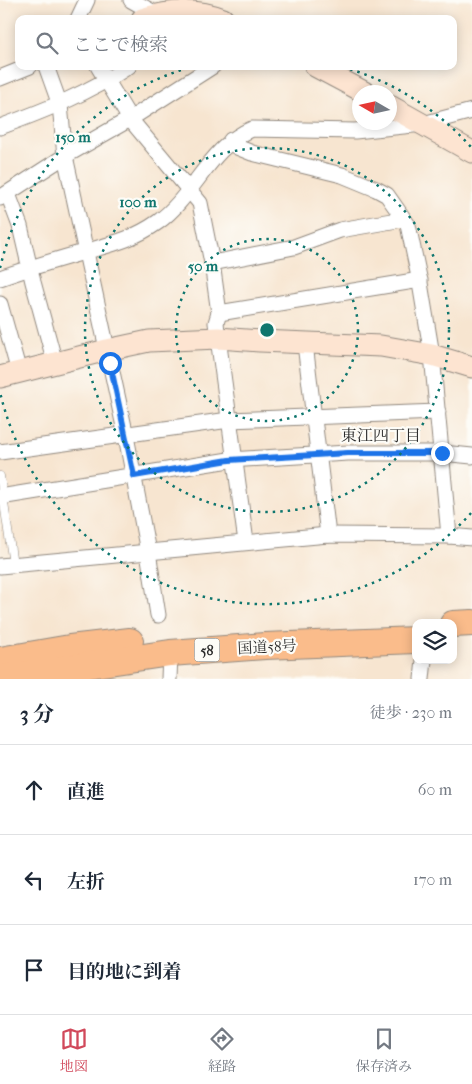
<!DOCTYPE html>
<html lang="ja">
<meta charset="utf-8">
<style>
body{margin:0;font-family:"IM FELL French Canon","Noto Serif JP",serif;background:#f6f6f7;color:#1f2937}
.controls{position:absolute;right:15px;bottom:15px;display:grid;overflow:hidden;border-radius:10px;box-shadow:0 2px 12px #0003}
.controls button{width:45px;height:45px;display:grid;place-items:center;padding:0;border:0;border-bottom:1px solid #e0e1e3;background:#fff;color:#1f2937;font:25px sans-serif}
.compass{position:absolute;left:352px;top:85px;width:45px;height:45px;border-radius:50%;background:#fff;box-shadow:0 2px 12px #0003;rotate:279deg}
.stop{position:absolute;width:15px;height:15px;margin:-11px;border:4px solid #1a73e8;border-radius:50%;background:#fff}
.stop.end{background:#1a73e8;border-color:#fff;box-shadow:0 1px 5px #0008}
.list{margin:0;padding:0;list-style:none}
h2{display:flex;justify-content:space-between;align-items:center;height:65px;margin:0;padding:0 20px;font-size:21px}
h2 small{font-size:16px;font-weight:400;color:#747a83}
.list li{display:grid;grid-template-columns:32px 1fr auto;gap:15px;align-items:center;box-sizing:border-box;height:90px;padding:0 20px;border-top:1px solid #e0e1e3}
.list b{display:block;font-size:19px;white-space:nowrap}
.list em{font-size:16px;font-style:normal;color:#747a83}
.icon{flex:none;width:28px;height:28px;fill:none;stroke:currentColor;stroke-width:2;stroke-linecap:round;stroke-linejoin:round}
.map{position:relative;flex:none;width:472px;height:679px;overflow:hidden}
.search{position:absolute;background:#fff;box-shadow:0 2px 12px #0003;left:15px;right:15px;top:15px;height:55px;display:flex;align-items:center;gap:12px;box-sizing:border-box;padding:0 18px;border-radius:10px;color:#747a83;font-size:19px}
.sheet{height:335px;background:#fff}
nav{display:flex;justify-content:space-around;align-items:center;box-sizing:border-box;height:70px;border-top:1px solid #e0e1e3;background:#fff;font-size:14px;color:#747a83}
nav a{display:grid;justify-items:center;gap:2px}
nav .on{color:#d1495b}
.map>svg:first-child{display:block}
.lines{fill:none;stroke-linecap:round;stroke-linejoin:round}
.lane-casing{stroke:#91887e;stroke-width:9}
.street-casing{stroke:#91887e;stroke-width:17}
.secondary-casing{stroke:#91887e;stroke-width:23}
.highway-casing{stroke:#91887e;stroke-width:28}
.lane{stroke:#fff;stroke-width:8}
.street{stroke:#fff;stroke-width:15}
.secondary{stroke:#fde4d1;stroke-width:21}
.highway{stroke:#fabc8b;stroke-width:26}
.route{stroke:#1a73e8;stroke-width:6}
.ring{fill:none;stroke:#0f766e;stroke-width:2.5;stroke-dasharray:2.5 5}
.labels{text-anchor:middle;stroke-width:4.5;stroke-linejoin:round;paint-order:stroke}
.shield{fill:#fdfcf7;stroke:#6a6a68;stroke-width:1}
.shield-label{font-size:14px;font-weight:bold;fill:#2b2b2b}
.street-label{font-size:15px;fill:#2b2b2b;stroke:#fdfcf7}
.neighbourhood-label{font-size:16px;fill:#2b2b2b;stroke:#fdfcf7}
.centre{fill:#0f766e;stroke:#fdfcf7;stroke-width:2.5}
.ring-label{font-size:15px;text-anchor:middle;font-weight:bold;fill:#0f766e;stroke:#fdfcf7;stroke-width:4.5;stroke-linejoin:round;paint-order:stroke}
</style>
<div class="map">
<svg width="472" height="679" viewBox="0 0 472 679">
<rect width="100%" height="100%" fill="#fdfcf7"/>
<filter id="ink" filterUnits="userSpaceOnUse"><feTurbulence type="fractalNoise" baseFrequency=".02" numOctaves="2"/><feDisplacementMap in="SourceGraphic" scale="10" xChannelSelector="R" yChannelSelector="G"/><feConvolveMatrix kernelMatrix="1 2 1 2 8 2 1 2 1" color-interpolation-filters="sRGB"/></filter>
<filter id="wash" filterUnits="userSpaceOnUse"><feTurbulence type="fractalNoise" baseFrequency=".0096" numOctaves="4" result="noise"/><feDisplacementMap in="SourceGraphic" scale="20" xChannelSelector="R" yChannelSelector="G"/><feGaussianBlur stdDeviation="1.12" result="paint"/><feColorMatrix in="noise" values="0 0 0 0 0 0 0 0 0 0 0 0 0 0 0 0 0 1.4 0 .05"/><feComposite in="paint" operator="in"/></filter>
<g filter="url(#wash)">
<rect width="100%" height="100%" fill="#f7e5d0"/>
</g>
<g filter="url(#ink)">
<g class="lines">
<!-- lane casing -->
<g class="lane-casing">
<polyline id="lane" points="0,476 13,564"/>
</g>
<!-- street casing -->
<g class="street-casing">
<g id="street">
<polyline points="131,0 156,14"/>
<polyline points="78,19 87,0"/>
<polyline points="46,66 60,105 65,156 126,436 148,552 158,615"/>
<polyline points="98,66 130,119 200,203 212,263 219,313 216,323 218,338 246,542"/>
<polyline points="0,78 30,66"/>
<path d="M 0,127 C 46,110 87,94 129,66"/>
<polyline points="231,140 237,147 252,153 342,175 376,189 387,195 408,225 419,277 432,355 449,536"/>
<polyline points="8,194 20,226 33,282 55,363"/>
<polyline points="0,198 65,156 130,119 213,66"/>
<polyline points="212,263 294,247 340,230 403,219"/>
<path d="M 0,278 C 28,268 56,260 84,252 C 112,244 134,239 158,222 C 194,196 210,146 252,129 L 355,131 L 423,124 L 472,111"/>
<polyline points="0,304 19,372"/>
<polyline points="219,313 420,280"/>
<polyline points="305,344 328,535"/>
<polyline points="0,452 229,420 438,412"/>
<polyline points="0,497 229,460 348,453 442,453 472,456"/>
<polyline points="0,566 328,535 449,536 472,538"/>
<polyline points="169,679 170,653"/>
<polyline points="422,679 424,660"/>
</g>
</g>
<!-- secondary casing -->
<g class="secondary-casing">
<g id="secondary">
<path d="M 142,19 C 170,10 196,8 223,19"/>
<polyline points="315,66 364,92"/>
<polyline points="390,106 472,152"/>
<polyline points="0,377 107,350 149,341 218,338 260,341 381,346 432,355 472,367"/>
</g>
</g>
<!-- highway casing -->
<g class="highway-casing">
<g id="highway">
<polyline points="453,624 472,623"/>
<polyline points="0,660 70,648 130,641"/>
<polyline points="0,678 170,653 265,646 416,640"/>
</g>
</g>
<!-- lane -->
<use href="#lane" class="lane"/>
<!-- street -->
<use href="#street" class="street"/>
<!-- secondary -->
<use href="#secondary" class="secondary"/>
<!-- highway -->
<use href="#highway" class="highway"/>
</g>
</g>
<g class="lines" filter="url(#ink)">
<!-- route -->
<polyline class="route" points="110,363 134,476 229,460 348,453 442,453"/>
</g>
<!-- distance rings -->
<g class="ring">
<circle cx="267" cy="330" r="91"/>
<circle cx="267" cy="330" r="182"/>
<path d="M471 513A274 274 0 0 1 0 392M0 268A274 274 0 0 1 191 67M343 67A274 274 0 0 1 471 147"/>
</g>
<g class="labels">
<!-- shield labels -->
<rect class="shield" x="194.5" y="638.5" width="25" height="23" rx="4"/>
<g class="shield-label">
<text x="207" y="655">58</text>
</g>
<!-- street labels -->
<g class="street-label">
<text transform="translate(267 647) rotate(-3)" y="5">国道58号</text>
</g>
<!-- neighbourhood labels -->
<g class="neighbourhood-label">
<text x="381" y="441">東江四丁目</text>
</g>
</g>
<circle cx="267" cy="330" r="8" class="centre"/>
<g class="ring-label">
<text x="73" y="142">150 m</text>
<text x="138" y="207">100 m</text>
<text x="203" y="271">50 m</text>
</g>
</svg>
<div class="controls">
<button><svg class="icon" aria-label="layers" viewBox="0 0 24 24"><path d="M12 4l9 5-9 5-9-5zM3 14l9 5 9-5"/></svg></button>
</div>
<svg class="compass" viewBox="-18 -18 36 36"><path d="M0-13l5 13h-10z" fill="#e53935"/><path d="M0 13l5-13h-10z" fill="#747a83"/></svg>
<div class="stop" style="left:110px;top:363px"></div>
<div class="stop end" style="left:442px;top:453px"></div>
<div class="search"><svg class="icon" aria-label="search" viewBox="0 0 24 24"><circle cx="10" cy="10" r="6"/><path d="M15 15l6 6"/></svg>ここで検索</div>
</div>
<section class="sheet">
<h2>3 分<small>徒歩 · 230 m</small></h2>
<ul class="list">
<li><svg class="icon" aria-label="ahead" viewBox="0 0 24 24"><path d="M12 20V5M6 11l6-6 6 6"/></svg><div><b>直進</b></div><em>60 m</em></li>
<li><svg class="icon" aria-label="left" viewBox="0 0 24 24"><path d="M17 20v-9H6M10 6l-5 5 5 5"/></svg><div><b>左折</b></div><em>170 m</em></li>
<li><svg class="icon" aria-label="arrive" viewBox="0 0 24 24"><path d="M6 21V4h12l-3 4 3 4H6"/></svg><div><b>目的地に到着</b></div></li>
</ul>
</section>
<nav>
<a class="on"><svg class="icon" aria-label="map" viewBox="0 0 24 24"><path d="M3 6l6-2 6 2 6-2v14l-6 2-6-2-6 2zM9 4v14M15 6v14"/></svg>地図</a>
<a><svg class="icon" aria-label="directions" viewBox="0 0 24 24"><path d="M12 3l9 9-9 9-9-9zM9 14v-3h6M13 9l2 2-2 2"/></svg>経路</a>
<a><svg class="icon" aria-label="saved" viewBox="0 0 24 24"><path d="M7 4h10v16l-5-4-5 4z"/></svg>保存済み</a>
</nav>
